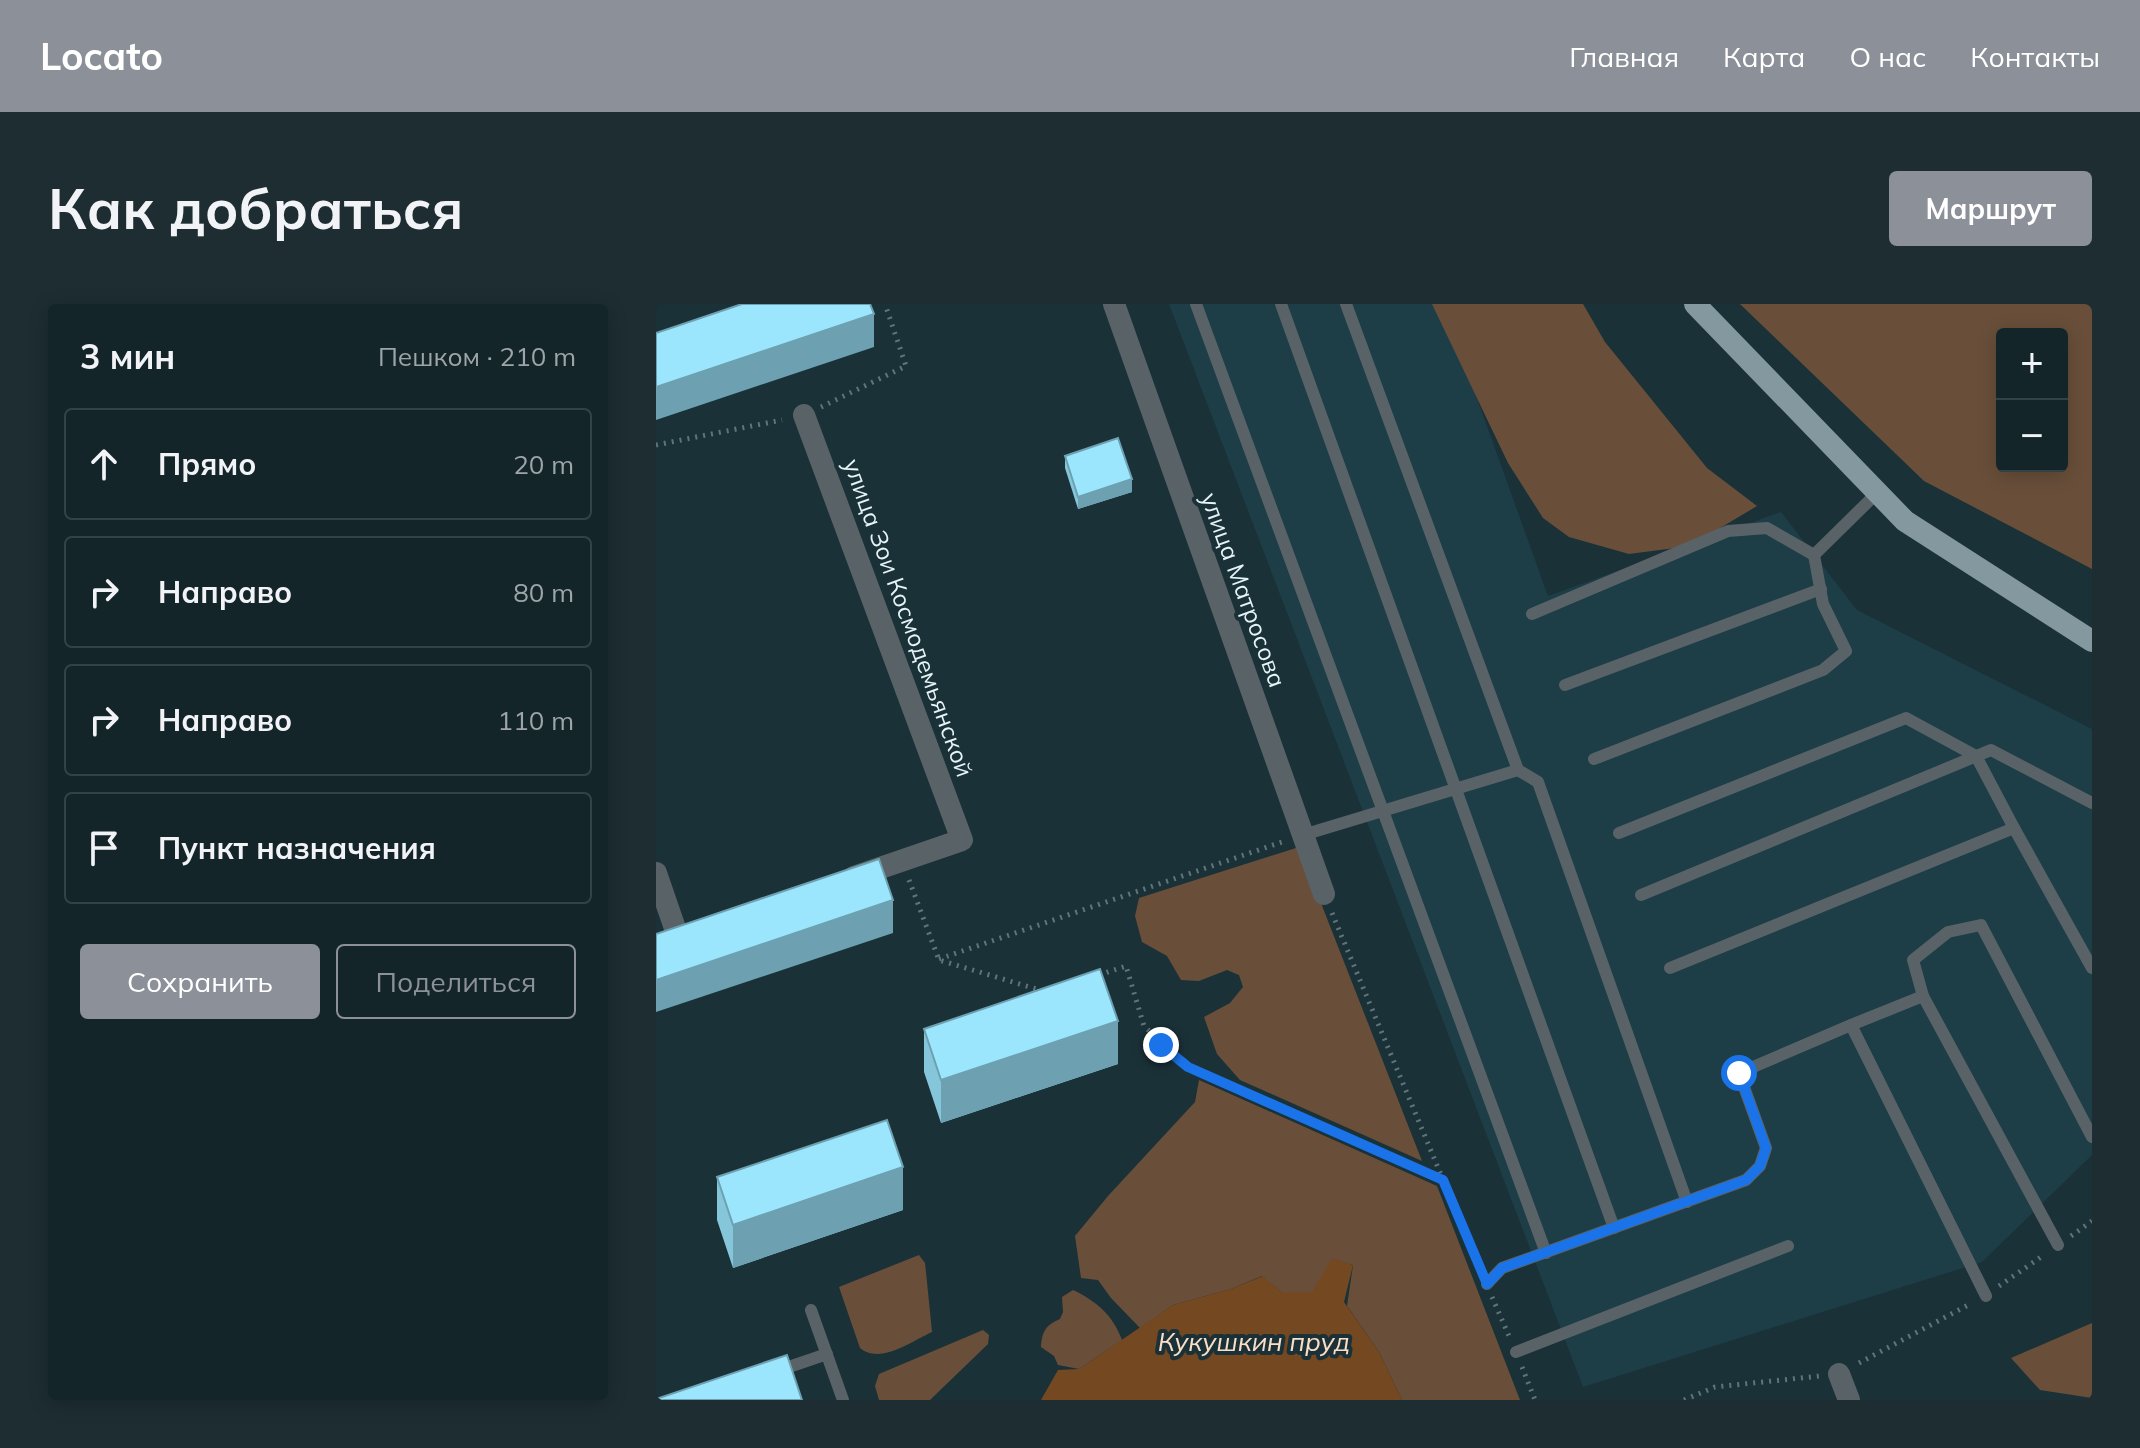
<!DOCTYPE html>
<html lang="ru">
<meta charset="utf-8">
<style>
body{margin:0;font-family:Mulish,sans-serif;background:#1d2d32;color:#f1f3f6}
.controls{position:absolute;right:24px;top:24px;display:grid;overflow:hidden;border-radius:8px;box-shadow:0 4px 20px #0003}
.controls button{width:72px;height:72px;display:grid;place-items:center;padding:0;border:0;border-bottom:2px solid #334247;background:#14252a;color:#f1f3f6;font:40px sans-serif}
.stop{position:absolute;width:24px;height:24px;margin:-18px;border:6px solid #1a73e8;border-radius:50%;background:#fff}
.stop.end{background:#1a73e8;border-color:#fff;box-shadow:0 2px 8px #0008}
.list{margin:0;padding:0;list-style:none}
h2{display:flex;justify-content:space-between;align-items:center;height:104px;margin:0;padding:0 32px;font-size:34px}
h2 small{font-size:26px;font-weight:400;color:#9da5a8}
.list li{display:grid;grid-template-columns:52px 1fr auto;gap:24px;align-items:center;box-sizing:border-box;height:112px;margin:0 16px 16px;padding:0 16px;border:2px solid #334247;border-radius:8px}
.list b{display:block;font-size:30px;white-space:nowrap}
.list em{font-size:26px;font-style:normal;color:#9da5a8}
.actions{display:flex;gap:16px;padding:24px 32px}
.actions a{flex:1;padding:18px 0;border:2px solid #8c9099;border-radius:8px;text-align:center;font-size:28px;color:#8c9099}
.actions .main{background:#8c9099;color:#fff}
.icon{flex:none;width:44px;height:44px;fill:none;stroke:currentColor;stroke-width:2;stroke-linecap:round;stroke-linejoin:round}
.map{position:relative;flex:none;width:1436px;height:1096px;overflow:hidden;border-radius:8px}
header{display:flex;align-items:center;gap:48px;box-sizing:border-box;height:112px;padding:0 40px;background:#8c9099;color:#fff}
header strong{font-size:38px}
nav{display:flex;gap:44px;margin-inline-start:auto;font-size:28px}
.intro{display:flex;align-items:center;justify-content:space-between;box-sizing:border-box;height:192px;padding:0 48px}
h1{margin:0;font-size:56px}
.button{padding:20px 36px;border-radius:8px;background:#8c9099;color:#fff;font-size:28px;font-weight:700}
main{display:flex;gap:48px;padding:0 48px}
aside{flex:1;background:#14252a;border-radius:8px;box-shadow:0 4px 20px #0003}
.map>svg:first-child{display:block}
.built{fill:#1d3d47}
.green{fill:#694f3a;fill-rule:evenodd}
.water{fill:#744922}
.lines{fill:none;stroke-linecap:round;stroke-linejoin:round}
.path{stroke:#60747a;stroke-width:5;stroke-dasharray:2 6;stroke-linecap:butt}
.service{stroke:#596367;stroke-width:12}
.minor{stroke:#596367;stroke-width:22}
.primary{stroke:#83989f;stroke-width:22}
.wall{fill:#86c6da}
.shaded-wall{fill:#6da1b1}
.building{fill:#9ce6fd;stroke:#6da1b1;stroke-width:2}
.route{stroke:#1a73e8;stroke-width:10}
.labels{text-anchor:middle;stroke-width:8;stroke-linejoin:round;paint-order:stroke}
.street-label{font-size:24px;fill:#e6f4f8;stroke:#1b3138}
.water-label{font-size:26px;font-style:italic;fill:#fbdec7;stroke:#1b3138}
</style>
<header>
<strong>Locato</strong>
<nav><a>Главная</a><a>Карта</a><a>О нас</a><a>Контакты</a></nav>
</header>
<div class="intro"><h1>Как добраться</h1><a class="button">Маршрут</a></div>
<main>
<aside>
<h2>3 мин<small>Пешком · 210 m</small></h2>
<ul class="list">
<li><svg class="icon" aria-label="ahead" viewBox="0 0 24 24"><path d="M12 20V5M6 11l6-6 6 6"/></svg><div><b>Прямо</b></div><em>20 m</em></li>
<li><svg class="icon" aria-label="right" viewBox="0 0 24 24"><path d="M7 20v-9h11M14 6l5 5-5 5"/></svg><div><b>Направо</b></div><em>80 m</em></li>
<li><svg class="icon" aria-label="right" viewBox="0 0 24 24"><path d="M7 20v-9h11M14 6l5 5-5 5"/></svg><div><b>Направо</b></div><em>110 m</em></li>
<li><svg class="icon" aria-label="arrive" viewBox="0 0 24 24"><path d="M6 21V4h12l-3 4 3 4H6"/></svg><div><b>Пункт назначения</b></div></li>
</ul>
<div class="actions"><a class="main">Сохранить</a><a>Поделиться</a></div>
</aside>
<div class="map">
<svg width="1436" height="1096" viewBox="0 0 1436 1096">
<rect width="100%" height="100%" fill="#1b3138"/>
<!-- built -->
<polygon class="built" points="513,0 787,0 892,292 1125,208 1201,306 1436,425 1436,851 1326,958 927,1083"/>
<!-- green -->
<g class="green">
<polygon points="776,0 927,0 949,38 1051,164 1101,202 1034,242 973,250 913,233 887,214 852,159"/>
<path d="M 1084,0 L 1436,0 L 1436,265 L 1268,177 ZM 1346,30 L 1406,30 L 1406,162 L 1346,162 Z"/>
<polygon points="643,543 766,857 584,776 561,750 548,713 574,699 587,683 583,671 571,666 543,677 525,676 511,652 486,638 479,612 483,594"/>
<polygon points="543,776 781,882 864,1096 746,1096 723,1048 691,1002 697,961 676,955 657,988 625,988 606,972 575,985 517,1001 484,1024 455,994 442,976 425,974 419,932 452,892 539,798"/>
<path d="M 263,951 L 269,959 L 270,968 L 276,1028 C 256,1037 224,1061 204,1044 L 183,983 Z"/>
<path d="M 417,986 C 440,997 457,1011 466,1036 L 423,1065 L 402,1061 L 398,1052 L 385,1043 C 386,1027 390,1021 404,1015 L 407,1008 L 406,993 Z"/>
<polygon points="1436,1019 1436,1094 1384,1086 1355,1054"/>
<polygon points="327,1026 333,1031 332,1040 274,1096 223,1096 219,1082 223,1070"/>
</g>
<!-- water -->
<polygon class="water" points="676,954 697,961 688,998 723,1048 746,1096 385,1096 402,1066 423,1065 517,1001 575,985 607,972 625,988 656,988"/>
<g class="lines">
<!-- path -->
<g class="path">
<polyline points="165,103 250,62 229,0"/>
<polyline points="0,141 126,116"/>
<polyline points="253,576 283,656 387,687"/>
<polyline points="676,609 823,962"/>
<polyline points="283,655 626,538"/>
<polyline points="443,671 470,662 488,722 532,763 787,876"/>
<polyline points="1415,932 1436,917"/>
<polyline points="1343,982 1388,951"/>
<polyline points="836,993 853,1032"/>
<polyline points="1203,1059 1314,1000"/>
<polyline points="866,1063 879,1096"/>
<polyline points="1028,1096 1059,1083 1164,1072"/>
</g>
<!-- service -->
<g class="service">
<polyline points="540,0 890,949"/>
<polyline points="625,0 958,924"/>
<polyline points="690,0 862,466 882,478 1031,898"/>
<polyline points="876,310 1072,227 1111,224 1158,251"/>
<polyline points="909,381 1165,285"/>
<polyline points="938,455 1167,366 1190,347 1167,300 1158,251 1221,189"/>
<polyline points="963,529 1250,414 1320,452 1358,524"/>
<polyline points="647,531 862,466"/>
<polyline points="985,591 1335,446 1436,499"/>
<polyline points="1014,664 1358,524 1436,664"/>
<polyline points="1267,692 1257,656 1292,628 1325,621 1436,833"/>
<polyline points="1195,721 1267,692 1402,941"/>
<polyline points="831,980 846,964 1090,876 1104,862 1110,844 1083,769 1195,721 1330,992"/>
<polyline points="155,1006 187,1096"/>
<polyline points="860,1048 1132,942"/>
<polyline points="121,1067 171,1050"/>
</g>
<!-- minor -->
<g class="minor">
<polyline points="458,0 668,590"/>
<polyline points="148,111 306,536 198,573"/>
<polyline points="0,569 22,633"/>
<polyline points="1183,1070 1193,1096"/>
</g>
<!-- primary -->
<polyline class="primary" points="1039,0 1249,217 1436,337"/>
</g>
<!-- wall -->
<g class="wall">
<polygon points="409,152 476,188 422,205 409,164"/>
<polygon points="268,725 462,760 285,819 268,768"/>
<polygon points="61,873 247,906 77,964 61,916"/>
</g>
<!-- shaded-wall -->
<g class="shaded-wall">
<polygon points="218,10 218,43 0,116 0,83"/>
<polygon points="476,175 476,188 422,205 422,193"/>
<polygon points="237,596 237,629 0,708 0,676"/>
<polygon points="462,717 462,760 285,819 285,776"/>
<polygon points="247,863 247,906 77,964 77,921"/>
</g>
<!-- building -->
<g class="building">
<polygon points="86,0 214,0 218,10 0,83 0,29"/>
<polygon points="462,134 476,175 422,193 409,152"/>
<polygon points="223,555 237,596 0,676 0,630"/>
<polygon points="444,665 462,717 285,776 268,725"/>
<polygon points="231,816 247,863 77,921 61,873"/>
<polygon points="131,1051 146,1096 0,1096 0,1095"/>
</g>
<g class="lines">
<!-- route -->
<polyline class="route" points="505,741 532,763 787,876 831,980 846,964 1090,876 1104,862 1110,844 1083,769"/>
</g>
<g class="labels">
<!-- street labels -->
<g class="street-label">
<text transform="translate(587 286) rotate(70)" y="8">улица Матросова</text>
<text transform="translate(252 314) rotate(70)" y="8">улица Зои Космодемьянской</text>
</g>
<!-- water labels -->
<g class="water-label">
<text x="598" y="1047">Кукушкин пруд</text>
</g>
</g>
</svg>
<div class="controls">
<button>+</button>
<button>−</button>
</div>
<div class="stop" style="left:1083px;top:769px"></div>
<div class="stop end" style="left:505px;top:741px"></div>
</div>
</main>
